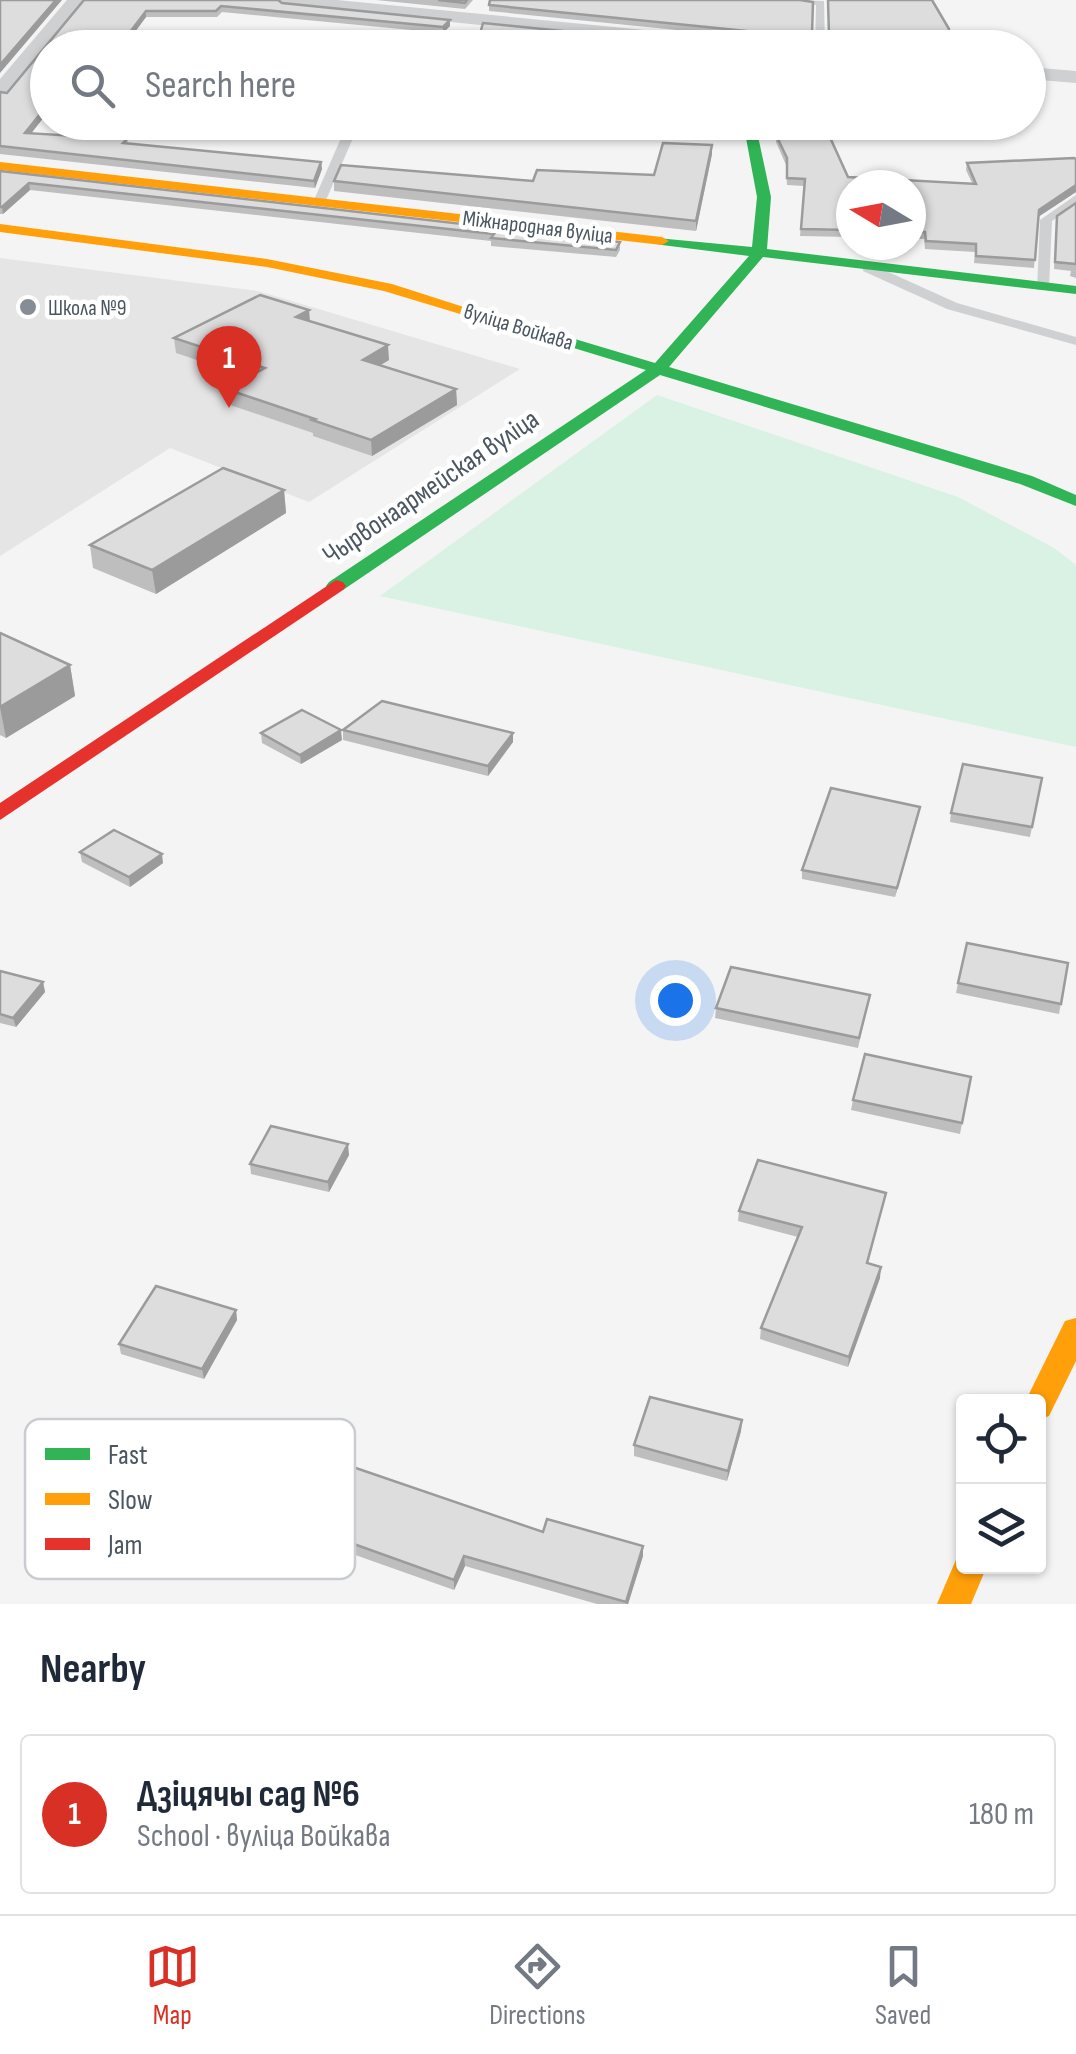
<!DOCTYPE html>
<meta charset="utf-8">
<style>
body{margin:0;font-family:"Sofia Sans Condensed",sans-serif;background:#f6f6f7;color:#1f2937}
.controls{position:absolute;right:30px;bottom:30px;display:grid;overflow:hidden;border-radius:10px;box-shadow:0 2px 8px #0004}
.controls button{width:90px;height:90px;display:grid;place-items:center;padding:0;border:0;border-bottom:2px solid #e0e1e3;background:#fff;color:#1f2937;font:50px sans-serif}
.compass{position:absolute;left:836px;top:170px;width:90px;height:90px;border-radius:50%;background:#fff;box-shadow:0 2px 8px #0004;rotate:280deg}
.you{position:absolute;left:675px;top:1000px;width:35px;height:35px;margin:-25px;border:8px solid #fff;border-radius:50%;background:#1a73e8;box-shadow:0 0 0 15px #1a73e833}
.badge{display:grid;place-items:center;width:65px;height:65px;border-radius:50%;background:#d93025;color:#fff;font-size:32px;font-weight:700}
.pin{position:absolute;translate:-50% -82px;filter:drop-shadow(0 2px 5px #0008)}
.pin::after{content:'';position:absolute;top:52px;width:35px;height:30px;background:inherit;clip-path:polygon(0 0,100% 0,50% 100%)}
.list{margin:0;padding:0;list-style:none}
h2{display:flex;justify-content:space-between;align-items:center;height:130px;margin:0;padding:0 40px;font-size:42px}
h2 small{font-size:32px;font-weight:400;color:#747a83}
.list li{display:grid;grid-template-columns:65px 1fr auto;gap:30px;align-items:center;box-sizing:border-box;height:160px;margin:0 20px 20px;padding:0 20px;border:2px solid #e0e1e3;border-radius:10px}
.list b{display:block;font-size:38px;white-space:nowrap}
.list p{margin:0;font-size:32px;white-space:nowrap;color:#747a83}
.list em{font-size:32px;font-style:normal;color:#747a83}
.icon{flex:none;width:55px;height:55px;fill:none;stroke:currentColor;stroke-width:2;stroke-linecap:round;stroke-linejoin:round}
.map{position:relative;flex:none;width:1076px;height:1604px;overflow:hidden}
.search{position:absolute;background:#fff;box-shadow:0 2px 8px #0004;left:30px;right:30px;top:30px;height:110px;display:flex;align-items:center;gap:25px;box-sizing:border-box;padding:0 35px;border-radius:55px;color:#747a83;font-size:38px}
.sheet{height:310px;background:#fff}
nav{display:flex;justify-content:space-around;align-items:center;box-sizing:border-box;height:140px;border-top:2px solid #e0e1e3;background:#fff;font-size:28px;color:#747a83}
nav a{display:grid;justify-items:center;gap:5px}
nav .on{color:#d93025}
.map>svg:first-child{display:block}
.education{fill:#e6e5e6}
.green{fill:#d9f2e3}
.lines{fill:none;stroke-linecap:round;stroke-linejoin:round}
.lane{fill:#ced0d2;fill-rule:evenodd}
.street{fill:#ced0d2;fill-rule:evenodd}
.fast{fill:#30b455;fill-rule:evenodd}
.slow{fill:#ff9f0a;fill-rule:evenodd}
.jam{fill:#e5322d;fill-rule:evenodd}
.wall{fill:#bebebf}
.shaded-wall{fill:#9b9b9b}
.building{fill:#ddddde;stroke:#9b9b9b;stroke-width:2.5}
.poi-dot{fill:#868d94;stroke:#fff;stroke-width:4}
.labels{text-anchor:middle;stroke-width:9;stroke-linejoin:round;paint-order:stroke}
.far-street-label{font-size:22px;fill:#4a5661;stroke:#fff}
.far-poi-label{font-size:22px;fill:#4a5661;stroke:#fff;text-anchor:start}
.street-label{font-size:28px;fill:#4a5661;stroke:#fff}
.key{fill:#fff;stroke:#c9ccd0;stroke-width:2.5}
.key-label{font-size:28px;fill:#4a5661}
</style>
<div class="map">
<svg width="1076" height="1604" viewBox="0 0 1076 1604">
<rect width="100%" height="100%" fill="#f4f4f4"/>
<!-- education -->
<polygon class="education" points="0,258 258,291 520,369 309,502 170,448 0,556"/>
<!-- green -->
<polygon class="green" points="657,395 958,497 1054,548 1076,565 1076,747 380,596"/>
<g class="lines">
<!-- lane -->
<g class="lane">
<polygon points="789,0 824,1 825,48 815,48 816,5"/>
<polygon points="351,126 357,129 326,200 316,203 314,200 345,129"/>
<polygon points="1076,195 1076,205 1052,221 1049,287 1037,290 1040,220"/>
<polygon points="863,265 873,265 957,303 1076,337 1076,345 947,309 863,271"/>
</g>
<!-- street -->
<g class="street">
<polygon points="67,0 85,0 7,96 0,98 0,79"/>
<polygon points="274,0 337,0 768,42 777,48 706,48 283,5"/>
<polygon points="1028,67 1076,71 1076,83 1028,79"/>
</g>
<!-- fast -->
<polygon class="fast" points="743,122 755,122 771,197 767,249 1076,286 1076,294 763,257 669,367 1032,476 1076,495 1076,506 1020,484 660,375 343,590 329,590 326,586 329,582 646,370 485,321 485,315 495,315 655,363 749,256 662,245 657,244 657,238 752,247 757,197"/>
<!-- slow -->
<g class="slow">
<polygon points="0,162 662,237 669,241 662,245 0,170"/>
<polygon points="0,224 267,259 392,284 498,318 490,323 384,291 267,267 0,232"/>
<polygon points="1076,1318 1076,1361 1049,1416 1038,1420 1038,1402 1025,1402 1065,1321"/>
<polygon points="964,1553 964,1566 987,1566 971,1604 937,1604 958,1555"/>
</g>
<!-- jam -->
<polygon class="jam" points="336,580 343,582 346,586 343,590 0,820 0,803"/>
</g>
<!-- wall -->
<g class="wall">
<polygon points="84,0 282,3 450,26 443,33 222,12 217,17 146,17 123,48 48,48 48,112 31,133 127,139 128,144 321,162 322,169 315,188 0,154 0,92 7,93"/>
<polygon points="376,0 473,0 465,9"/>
<polygon points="827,0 932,0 948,37 968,48 885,48 885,45 829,41"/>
<polygon points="813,2 811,40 798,39 797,42 489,11 489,5"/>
<polygon points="483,23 652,46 651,48 476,48"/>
<polygon points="776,135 848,177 972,183 966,170 967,163 1076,159 1076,192 1038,217 1034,268 974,263 975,252 925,249 924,239 911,239 911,185 851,185 851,237 800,236 804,186 787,185 786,165 776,142"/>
<polygon points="712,154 696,231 334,191 334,181 533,181 654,175"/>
<polygon points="0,171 620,242 620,250 616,257 491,246 491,241 30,190 3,214 0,214"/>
<polygon points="1076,203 1076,278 1070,276 1071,271 1054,269 1057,216"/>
<polygon points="309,310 310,321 389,360 380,365 456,389 457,405 372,456 313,436 313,433 227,404 226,389 248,377 176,353 174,338"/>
<polygon points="284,490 286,513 156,594 93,568 90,545"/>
<polygon points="0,633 70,665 75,696 6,738 0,735"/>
<polygon points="343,730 513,733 513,742 488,776 343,740"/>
<polygon points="261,733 342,740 301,764 262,743"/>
<polygon points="1042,778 1030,837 950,822 951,813"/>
<polygon points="920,807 895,897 802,879 802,870"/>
<polygon points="80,852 163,863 130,887 82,862"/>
<polygon points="1068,963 1059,1014 956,993 958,983"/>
<polygon points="0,971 43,982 45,992 16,1027 0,1023"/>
<polygon points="870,995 858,1048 715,1018 716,1008"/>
<polygon points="971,1077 960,1134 851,1110 853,1100"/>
<polygon points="349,1155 329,1192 251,1174 250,1164"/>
<polygon points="886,1193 868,1263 880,1278 848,1367 760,1339 761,1328 798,1237 738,1221 739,1211"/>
<polygon points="236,1310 237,1320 204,1379 121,1354 119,1344"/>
<polygon points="742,1420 741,1431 727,1481 634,1456 634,1445"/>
<polygon points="175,1459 177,1469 125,1564 62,1544 60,1534"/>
<polygon points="312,1529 543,1532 643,1546 643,1556 628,1604 597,1604 465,1566 454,1590 313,1540"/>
</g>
<!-- shaded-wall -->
<g class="shaded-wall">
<polygon points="56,0 62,0 0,73 0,65"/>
<polygon points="146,11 146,17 123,48 118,48"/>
<polygon points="450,20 450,26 443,33 443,27"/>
<polygon points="48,104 48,112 26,140 25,133"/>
<polygon points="712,145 712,154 696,231 696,221"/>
<polygon points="321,162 322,169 315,188 314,181"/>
<polygon points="29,183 30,190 3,214 2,207"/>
<polygon points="1076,185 1076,192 1038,217 1039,210"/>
<polygon points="309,310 310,325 296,317"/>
<polygon points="388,345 389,360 364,375 363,360"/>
<polygon points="456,389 457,405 372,456 371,440"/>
<polygon points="284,490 286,513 156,594 152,570"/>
<polygon points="70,665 75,696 6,738 0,707"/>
<polygon points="341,730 342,740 301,764 300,755"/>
<polygon points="513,733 513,742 488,776 488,766"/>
<polygon points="920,807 918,817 895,897 897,888"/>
<polygon points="162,854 163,863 130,887 129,877"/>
<polygon points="43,982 45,992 16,1027 13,1018"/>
<polygon points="348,1144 349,1155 329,1192 328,1182"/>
<polygon points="881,1267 880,1278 848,1367 849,1357"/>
<polygon points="236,1310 237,1320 204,1379 202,1369"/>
<polygon points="742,1420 741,1431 727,1481 728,1471"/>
<polygon points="175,1459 177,1469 125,1564 123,1553"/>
<polygon points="643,1546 643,1556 628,1604 626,1604"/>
<polygon points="464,1556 465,1566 454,1590 454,1580"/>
</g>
<!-- building -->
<g class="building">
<polygon points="0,0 56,0 0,65"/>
<polygon points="84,0 278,0 282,3 450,20 443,27 221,6 216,11 146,11 118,48 48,48 48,104 25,133 127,139 123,143 321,162 314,181 0,146 0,92 7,93"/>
<polygon points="438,0 467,0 465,3"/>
<polygon points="490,0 800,0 813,2 812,34 799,33 797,36 489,5"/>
<polygon points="828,0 932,0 949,29 947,37 968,38 968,48 886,48 885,39 829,35"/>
<polygon points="483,23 652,40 648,46 620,44 619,48 476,48"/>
<polygon points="810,122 823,122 848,177 976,184 967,163 1074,158 1076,159 1076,185 1039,210 1035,260 976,256 976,244 926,241 925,232 911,232 911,185 851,185 851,230 801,229 805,179 787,178 787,158 776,135 809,135"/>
<polygon points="663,143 712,145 696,221 334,181 341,165 533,181 537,170 654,175"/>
<polygon points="0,171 620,242 616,250 491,238 494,234 29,183 2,207 0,207"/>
<polygon points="1076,203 1076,264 1055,262 1057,216"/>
<polygon points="260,295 309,310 296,317 388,345 363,360 456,389 371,440 312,420 315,419 226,389 265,368 174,338"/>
<polygon points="223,468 284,490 152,570 90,545"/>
<polygon points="0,633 70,665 0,707"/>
<polygon points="382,701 513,733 488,766 343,730"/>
<polygon points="302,710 341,730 300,755 261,733"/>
<polygon points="963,764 1042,778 1032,827 951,813"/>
<polygon points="831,788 920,807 897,888 802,870"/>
<polygon points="114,830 162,854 129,877 80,852"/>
<polygon points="967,943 1068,963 1061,1004 958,983"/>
<polygon points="731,967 870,995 859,1038 716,1008"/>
<polygon points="0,971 43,982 13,1018 0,1014"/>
<polygon points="865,1054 971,1077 962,1123 853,1100"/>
<polygon points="271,1126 348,1144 328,1182 250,1164"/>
<polygon points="758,1160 886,1193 867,1263 881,1267 849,1357 761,1328 802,1227 739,1211"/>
<polygon points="156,1286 236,1310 202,1369 119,1344"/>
<polygon points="650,1397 742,1420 728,1471 634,1445"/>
<polygon points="347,1465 543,1532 547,1519 643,1546 626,1602 464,1556 454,1580 312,1529"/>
</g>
<!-- markers -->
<circle class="poi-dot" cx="28" cy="307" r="10"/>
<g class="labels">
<!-- far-street labels -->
<g class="far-street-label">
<text transform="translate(538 226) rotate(7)" y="8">Міжнародная вуліца</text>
<text transform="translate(519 326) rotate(17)" y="8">вуліца Войкава</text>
</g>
<!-- far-poi labels -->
<g class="far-poi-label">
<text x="48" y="315">Школа №9</text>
</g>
<!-- street labels -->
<g class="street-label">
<text transform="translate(430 486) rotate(-34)" y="10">Чырвонаармейская вуліца</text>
</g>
</g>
<!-- legend -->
<rect x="25" y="1419" width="330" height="160" rx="15" class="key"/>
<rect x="45" y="1448" width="45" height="12" fill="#30b455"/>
<rect x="45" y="1493" width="45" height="12" fill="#ff9f0a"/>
<rect x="45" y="1538" width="45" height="12" fill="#e5322d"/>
<g class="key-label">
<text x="108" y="1464">Fast</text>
<text x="108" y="1509">Slow</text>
<text x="108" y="1554">Jam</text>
</g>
</svg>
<div class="controls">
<button><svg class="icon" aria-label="locate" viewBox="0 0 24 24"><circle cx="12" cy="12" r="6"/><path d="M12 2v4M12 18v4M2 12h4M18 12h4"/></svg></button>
<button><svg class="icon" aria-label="layers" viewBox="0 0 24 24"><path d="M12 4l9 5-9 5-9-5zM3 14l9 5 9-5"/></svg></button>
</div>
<svg class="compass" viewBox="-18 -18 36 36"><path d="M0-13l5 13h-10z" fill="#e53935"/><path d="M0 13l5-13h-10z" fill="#747a83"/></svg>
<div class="you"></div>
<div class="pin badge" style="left:229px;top:408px">1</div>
<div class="search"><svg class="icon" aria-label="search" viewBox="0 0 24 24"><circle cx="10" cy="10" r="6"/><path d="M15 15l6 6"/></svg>Search here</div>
</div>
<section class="sheet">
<h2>Nearby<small></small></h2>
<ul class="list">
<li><span class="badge">1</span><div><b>Дзіцячы сад №6</b><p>School · вуліца Войкава</p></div><em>180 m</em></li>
</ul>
</section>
<nav>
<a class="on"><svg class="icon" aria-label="map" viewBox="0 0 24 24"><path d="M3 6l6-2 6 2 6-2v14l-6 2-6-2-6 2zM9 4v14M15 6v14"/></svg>Map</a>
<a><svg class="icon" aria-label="directions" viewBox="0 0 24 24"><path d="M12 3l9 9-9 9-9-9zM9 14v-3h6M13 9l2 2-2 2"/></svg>Directions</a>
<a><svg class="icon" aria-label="saved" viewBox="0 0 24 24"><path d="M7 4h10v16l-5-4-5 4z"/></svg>Saved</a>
</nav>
